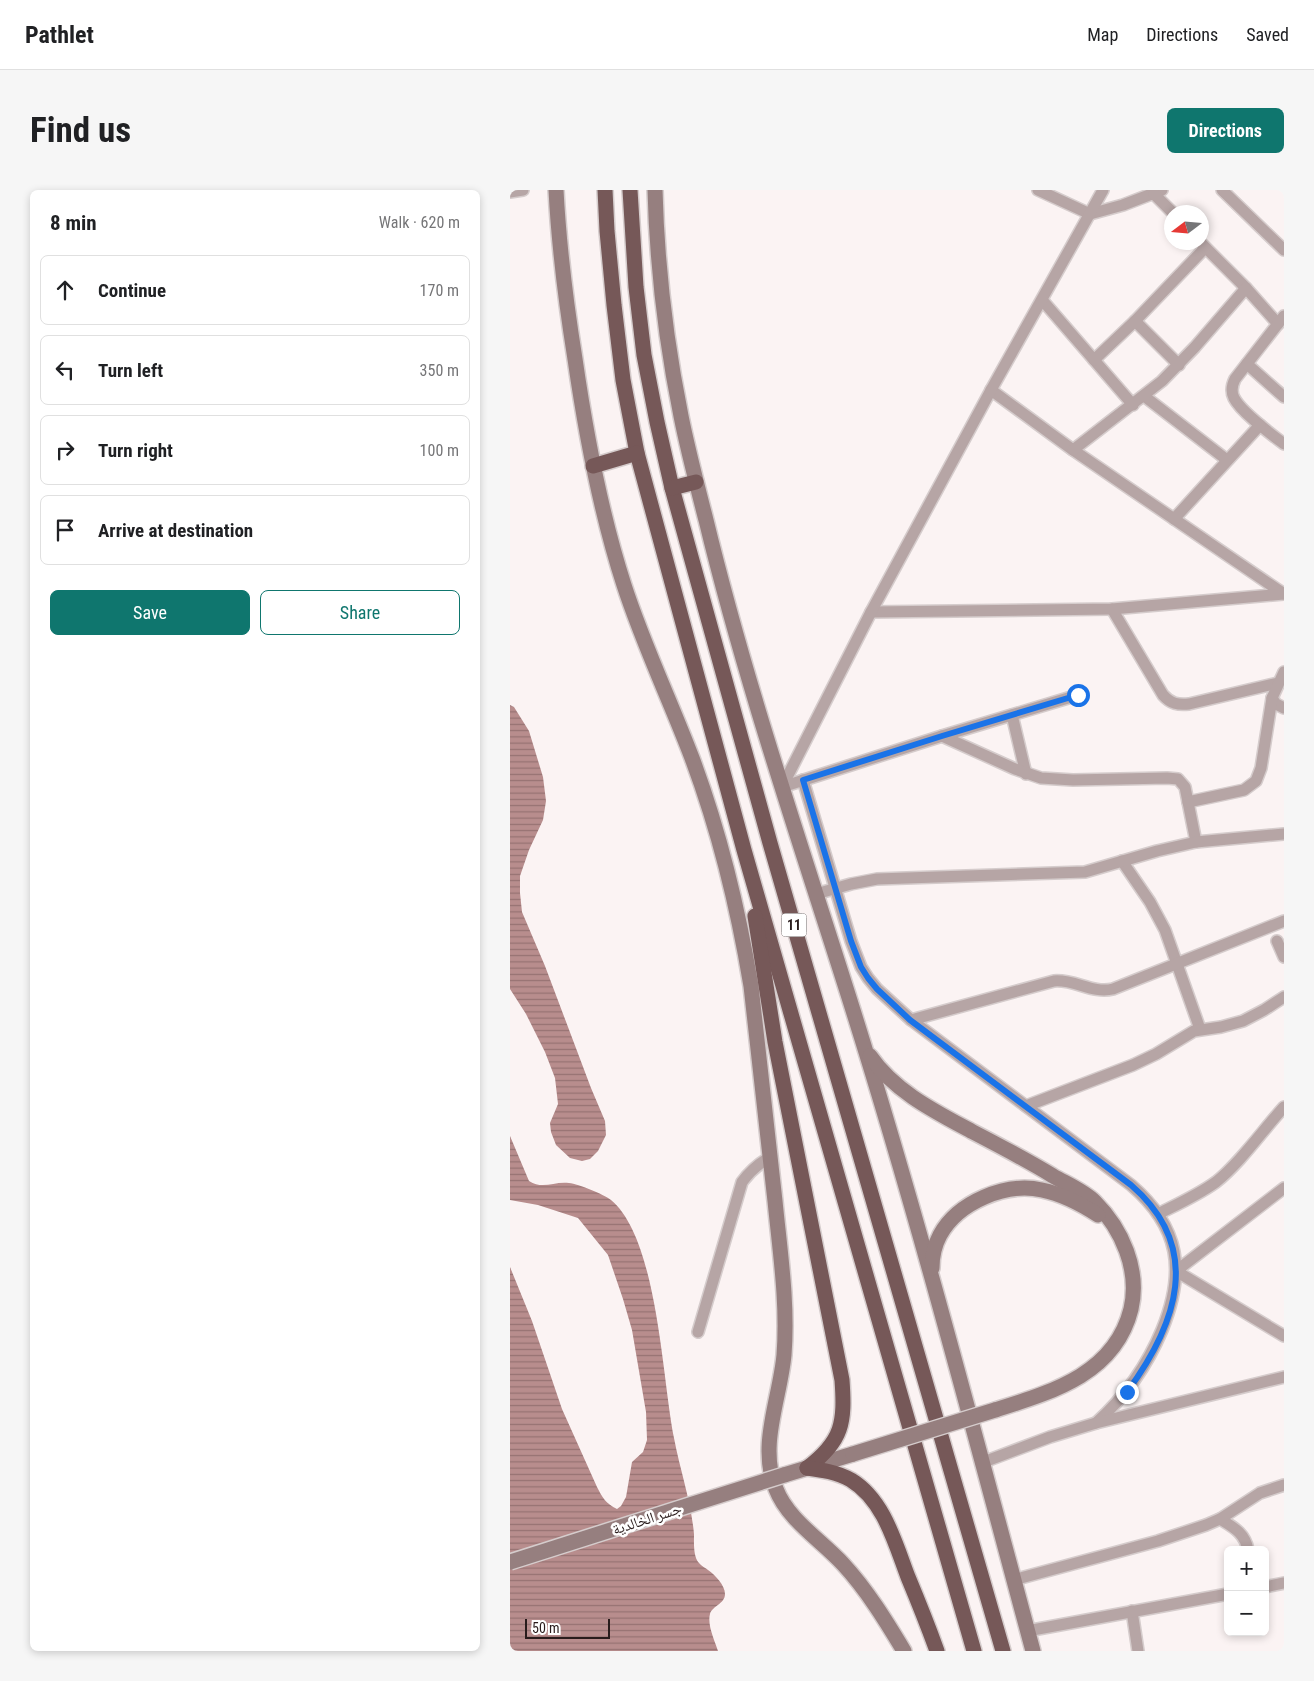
<!DOCTYPE html>
<meta charset="utf-8">
<style>
body{margin:0;font-family:"Roboto Condensed","Noto Naskh Arabic",sans-serif;background:#f6f6f6;color:#202124}
.controls{position:absolute;right:15px;bottom:15px;display:grid;overflow:hidden;border-radius:8px;box-shadow:0 2px 8px #0003}
.controls button{width:45px;height:45px;display:grid;place-items:center;padding:0;border:0;border-bottom:1px solid #e0e0e0;background:#fff;color:#202124;font:25px sans-serif}
.compass{position:absolute;left:654px;top:15px;width:45px;height:45px;border-radius:50%;background:#fff;box-shadow:0 2px 8px #0003;rotate:254deg}
.scale{position:absolute;left:15px;bottom:12px;width:85px;box-sizing:border-box;padding-left:5px;border:2px solid #291c1c;border-top:0;font-size:14px;line-height:18px;white-space:nowrap;color:#291c1c;-webkit-text-stroke:4px #fff;paint-order:stroke}
.stop{position:absolute;width:15px;height:15px;margin:-11px;border:4px solid #1a73e8;border-radius:50%;background:#fff}
.stop.end{background:#1a73e8;border-color:#fff;box-shadow:0 1px 5px #0008}
.list{margin:0;padding:0;list-style:none}
h2{display:flex;justify-content:space-between;align-items:center;height:65px;margin:0;padding:0 20px;font-size:21px}
h2 small{font-size:16px;font-weight:400;color:#757577}
.list li{display:grid;grid-template-columns:32px 1fr auto;gap:15px;align-items:center;box-sizing:border-box;height:70px;margin:0 10px 10px;padding:0 10px;border:1px solid #e0e0e0;border-radius:8px}
.list b{display:block;font-size:19px;white-space:nowrap}
.list em{font-size:16px;font-style:normal;color:#757577}
.actions{display:flex;gap:10px;padding:15px 20px}
.actions a{flex:1;padding:11px 0;border:1px solid #0f766e;border-radius:8px;text-align:center;font-size:18px;color:#0f766e}
.actions .main{background:#0f766e;color:#fff}
.icon{flex:none;width:28px;height:28px;fill:none;stroke:currentColor;stroke-width:2;stroke-linecap:round;stroke-linejoin:round}
.map{position:relative;flex:none;width:774px;height:1461px;overflow:hidden;border-radius:8px}
header{display:flex;align-items:center;gap:30px;box-sizing:border-box;height:70px;padding:0 25px;background:#fff;border-bottom:1px solid #e0e0e0}
header strong{font-size:24px}
nav{display:flex;gap:28px;margin-inline-start:auto;font-size:18px}
.intro{display:flex;align-items:center;justify-content:space-between;box-sizing:border-box;height:120px;padding:0 30px}
h1{margin:0;font-size:35px}
.button{padding:12px 22px;border-radius:8px;background:#0f766e;color:#fff;font-size:18px;font-weight:700}
main{display:flex;gap:30px;padding:0 30px}
aside{flex:1;background:#fff;border-radius:8px;box-shadow:0 2px 8px #0003}
.map>svg:first-child{display:block}
.water{fill:url(#water-rules)}
.lines{fill:none;stroke-linecap:round;stroke-linejoin:round}
.minor-casing{stroke:#d5cccc;stroke-width:14}
.secondary-casing{stroke:#d5cccc;stroke-width:18}
.trunk-casing{stroke:#d5cccc;stroke-width:18}
.minor{stroke:#b6a5a5;stroke-width:11}
.secondary{stroke:#967f7f;stroke-width:15}
.trunk{stroke:#765858;stroke-width:15}
.secondary-bridge-casing{stroke:#d5cccc;stroke-width:18;stroke-linecap:butt}
.secondary-bridge{stroke:#967f7f;stroke-width:15}
.route{stroke:#1a73e8;stroke-width:6}
.labels{text-anchor:middle;stroke-width:5;stroke-linejoin:round;paint-order:stroke}
.shield{fill:#fff;stroke:#696060;stroke-width:1}
.shield-label{font-size:14px;font-weight:bold;fill:#291c1c}
.street-label{font-size:15px;fill:#291c1c;stroke:#fff}
</style>
<header>
<strong>Pathlet</strong>
<nav><a>Map</a><a>Directions</a><a>Saved</a></nav>
</header>
<div class="intro"><h1>Find us</h1><a class="button">Directions</a></div>
<main>
<aside>
<h2>8 min<small>Walk · 620 m</small></h2>
<ul class="list">
<li><svg class="icon" aria-label="ahead" viewBox="0 0 24 24"><path d="M12 20V5M6 11l6-6 6 6"/></svg><div><b>Continue</b></div><em>170 m</em></li>
<li><svg class="icon" aria-label="left" viewBox="0 0 24 24"><path d="M17 20v-9H6M10 6l-5 5 5 5"/></svg><div><b>Turn left</b></div><em>350 m</em></li>
<li><svg class="icon" aria-label="right" viewBox="0 0 24 24"><path d="M7 20v-9h11M14 6l5 5-5 5"/></svg><div><b>Turn right</b></div><em>100 m</em></li>
<li><svg class="icon" aria-label="arrive" viewBox="0 0 24 24"><path d="M6 21V4h12l-3 4 3 4H6"/></svg><div><b>Arrive at destination</b></div></li>
</ul>
<div class="actions"><a class="main">Save</a><a>Share</a></div>
</aside>
<div class="map">
<svg width="774" height="1461" viewBox="0 0 774 1461">
<defs>
<pattern id="water-rules" width="6" height="5" patternUnits="userSpaceOnUse" patternTransform="scale(1.25)"><rect width="6" height="5" fill="#b88d8d"/><path d="M0 2.5h6" fill="none" stroke="#967272"/></pattern>
</defs>
<rect width="100%" height="100%" fill="#fbf3f3"/>
<!-- water -->
<g class="water">
<polygon points="0,515 4,517 19,541 33,587 36,611 33,630 19,660 10,686 10,703 12,722 35,776 81,898 95,931 96,945 88,961 80,969 72,971 60,968 46,955 41,942 40,933 48,914 45,888 35,862 16,824 0,799"/>
<path d="M 0,946 L 19,991 C 33,1000 44,991 59,993 C 69,994 93,1004 101,1010 C 148,1049 152,1189 164,1248 C 170,1280 181,1311 184,1344 C 184,1352 183,1367 189,1373 C 191,1376 196,1378 198,1380 C 205,1385 215,1395 215,1404 C 215,1414 202,1416 200,1424 C 197,1435 205,1451 208,1461 L 0,1461 L 0,1077 L 22,1131 L 52,1219 L 87,1297 C 92,1307 96,1314 107,1319 L 111,1316 L 116,1307 L 122,1272 L 133,1262 L 137,1250 L 136,1222 L 122,1140 L 113,1109 L 98,1065 L 68,1028 L 28,1015 L 0,1010 Z"/>
</g>
<g class="lines">
<!-- minor casing -->
<g class="minor-casing">
<g id="minor">
<polyline points="528,0 580,24 613,15 652,0"/>
<polyline points="712,0 774,60"/>
<polyline points="0,2 13,0"/>
<polyline points="644,4 662,22"/>
<polyline points="690,52 736,98 768,134"/>
<polyline points="533,111 623,215"/>
<path d="M 774,126 L 725,189 C 722,195 721,202 724,208 C 731,222 761,244 774,254"/>
<polyline points="625,131 669,175"/>
<polyline points="584,170 625,131 695,58"/>
<polyline points="737,174 774,207"/>
<polyline points="481,200 563,260 774,404"/>
<polyline points="634,206 717,270"/>
<polyline points="563,260 652,191 685,157 736,98"/>
<polyline points="664,329 750,235"/>
<path d="M 602,419 L 653,505 C 661,514 668,515 679,514 L 768,493"/>
<polyline points="361,422 602,419 774,404"/>
<polyline points="762,508 766,514 774,518"/>
<polyline points="502,525 516,584"/>
<polyline points="432,546 505,579 531,588 563,590 657,588 668,589 675,597 686,652"/>
<path d="M 293,590 L 341,751 L 351,777 L 358,788 L 367,799 L 401,830 L 621,995 C 670,1037 676,1081 652,1140 C 637,1176 616,1206 586,1233"/>
<polyline points="272,597 361,422 481,200 593,0"/>
<polyline points="272,597 432,546 568,505"/>
<polyline points="678,612 734,600 746,591 751,578 762,508 774,482"/>
<polyline points="612,671 640,712 655,740 690,839"/>
<polyline points="306,704 341,694 367,689 575,682 647,661 686,652 774,644"/>
<polyline points="767,751 774,767"/>
<path d="M 401,830 L 544,791 C 565,789 582,804 603,799 L 774,731"/>
<polyline points="516,916 623,875 646,864 684,841 711,837 733,831 754,820 774,807"/>
<polyline points="774,998 666,1081 774,1146"/>
<path d="M 648,1024 C 668,1014 688,1005 706,992 C 730,973 753,940 774,917"/>
<path d="M 188,1142 L 232,992 C 240,981 248,974 260,967"/>
<polyline points="471,1273 540,1247 586,1233 774,1187"/>
<path d="M 710,1329 C 723,1337 735,1343 738,1360"/>
<polyline points="503,1390 648,1351 696,1335 710,1329 750,1303 774,1295"/>
<polyline points="755,1397 774,1393"/>
<polyline points="622,1421 628,1461"/>
<polyline points="517,1441 718,1404"/>
</g>
</g>
<!-- secondary casing -->
<g class="secondary-casing">
<g id="secondary">
<path d="M 46,0 C 49,57 56,113 65,169 C 76,245 90,321 114,395 C 133,454 160,510 182,568 C 210,643 228,718 241,796 C 249,868 257,939 265,1011 C 270,1062 278,1113 274,1165 C 270,1209 248,1256 266,1299 C 278,1330 311,1350 333,1374 C 357,1400 376,1431 394,1461"/>
<path d="M 145,0 C 147,76 156,152 171,226 C 178,261 187,295 196,330 C 236,495 291,655 342,817 C 409,1030 465,1246 523,1461"/>
<path d="M 360,866 C 385,902 426,922 463,942 C 490,956 517,970 543,986 C 557,994 574,1001 585,1012 C 612,1039 630,1080 621,1119 C 605,1184 542,1202 485,1220"/>
<path d="M 422,1078 C 422,1066 424,1056 430,1045 C 448,1012 496,992 532,1000 C 552,1004 571,1014 588,1025"/>
<polyline points="274,1285 343,1264"/>
</g>
</g>
<!-- trunk casing -->
<g class="trunk-casing">
<g id="trunk">
<polyline points="95,0 97,41 104,115 113,190 127,263 234,660 464,1461"/>
<polyline points="120,0 126,97 134,165 147,232 162,298 260,653 493,1461"/>
<polyline points="83,276 127,263"/>
<polyline points="162,298 186,292"/>
<path d="M 245,726 L 265,852 L 332,1190 C 335,1232 333,1251 297,1278"/>
<path d="M 297,1278 C 312,1280 327,1282 341,1290 C 374,1310 385,1353 398,1387 C 408,1411 418,1436 427,1461"/>
</g>
</g>
<!-- minor -->
<use href="#minor" class="minor"/>
<!-- secondary -->
<use href="#secondary" class="secondary"/>
<!-- trunk -->
<use href="#trunk" class="trunk"/>
<!-- secondary-bridge casing -->
<g class="secondary-bridge-casing">
<g id="secondary-bridge">
<polyline points="343,1264 485,1220"/>
<polyline points="0,1372 274,1285"/>
</g>
</g>
<!-- secondary-bridge -->
<use href="#secondary-bridge" class="secondary-bridge"/>
</g>
<g class="lines">
<!-- route -->
<path class="route" d="M 568,505 L 432,546 L 293,590 L 341,751 L 351,777 L 358,788 L 367,799 L 400,830 L 621,995 C 694,1058 667,1134 617,1202"/>
</g>
<g class="labels">
<!-- shield labels -->
<rect class="shield" x="271.5" y="723.5" width="25" height="23" rx="4"/>
<g class="shield-label">
<text x="284" y="740">11</text>
</g>
<!-- street labels -->
<g class="street-label">
<text transform="translate(137 1329) rotate(-18)" y="5">جسر الخالدية</text>
</g>
</g>
</svg>
<div class="controls">
<button>+</button>
<button>−</button>
</div>
<svg class="compass" viewBox="-18 -18 36 36"><path d="M0-13l5 13h-10z" fill="#e53935"/><path d="M0 13l5-13h-10z" fill="#757577"/></svg>
<div class="scale">50 m</div>
<div class="stop" style="left:568px;top:505px"></div>
<div class="stop end" style="left:617px;top:1202px"></div>
</div>
</main>
